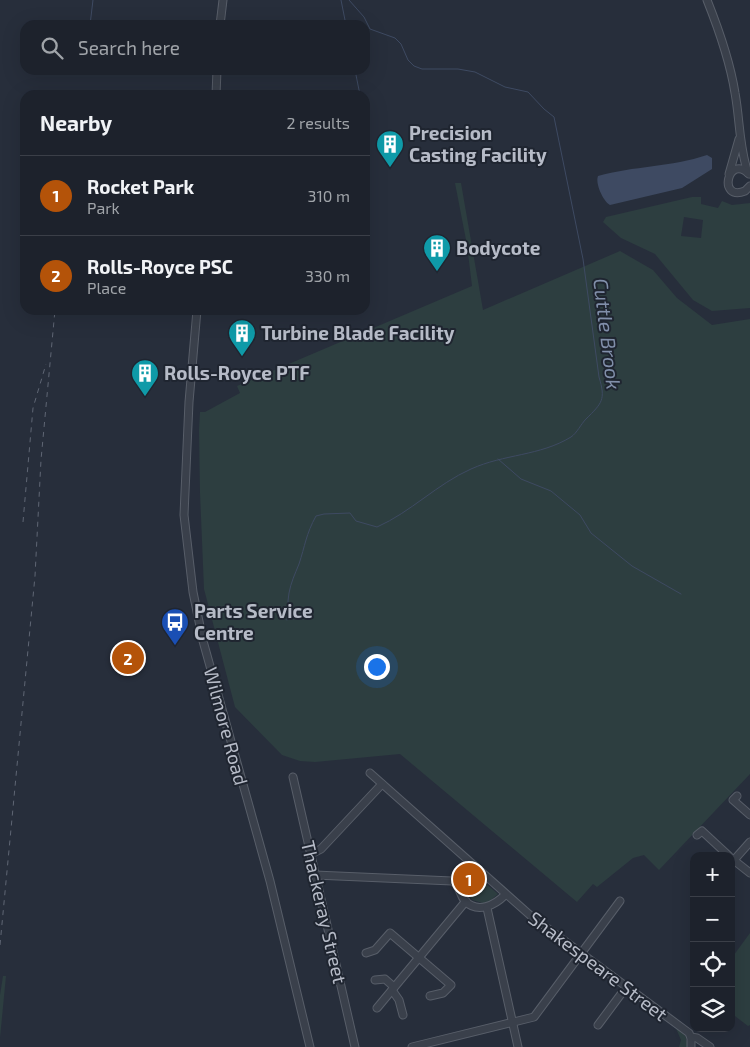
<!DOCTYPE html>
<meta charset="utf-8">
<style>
body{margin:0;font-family:"Exo 2",sans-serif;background:#2a2f38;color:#f1f3f6}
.controls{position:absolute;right:15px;bottom:15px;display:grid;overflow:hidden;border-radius:10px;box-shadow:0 5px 20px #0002}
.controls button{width:45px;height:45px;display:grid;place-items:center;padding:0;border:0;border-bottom:1px solid #3b3f48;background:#1d222c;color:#f1f3f6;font:25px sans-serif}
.you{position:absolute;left:376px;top:666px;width:18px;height:18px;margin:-12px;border:4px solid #fff;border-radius:50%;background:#1a73e8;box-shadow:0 0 0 8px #1a73e833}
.badge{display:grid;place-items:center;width:32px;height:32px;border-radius:50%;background:#b45309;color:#fff;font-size:16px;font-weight:700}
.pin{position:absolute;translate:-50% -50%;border:2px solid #fff;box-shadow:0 1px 5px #0006}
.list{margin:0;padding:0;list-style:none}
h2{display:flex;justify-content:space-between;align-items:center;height:65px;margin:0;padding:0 20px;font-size:21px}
h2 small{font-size:16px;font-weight:400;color:#a0a4a9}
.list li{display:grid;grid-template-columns:32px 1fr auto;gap:15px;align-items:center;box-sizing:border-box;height:80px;padding:0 20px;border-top:1px solid #3b3f48}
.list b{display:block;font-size:19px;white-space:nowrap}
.list p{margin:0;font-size:16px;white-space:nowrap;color:#a0a4a9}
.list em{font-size:16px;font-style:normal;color:#a0a4a9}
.icon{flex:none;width:28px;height:28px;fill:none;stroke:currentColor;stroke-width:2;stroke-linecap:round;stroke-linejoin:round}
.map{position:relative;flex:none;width:750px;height:1047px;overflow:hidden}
.search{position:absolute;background:#1d222c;box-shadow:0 5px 20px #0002;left:20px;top:20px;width:350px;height:55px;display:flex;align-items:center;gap:12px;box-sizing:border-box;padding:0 18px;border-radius:15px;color:#a0a4a9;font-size:19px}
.panel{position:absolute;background:#1d222c;box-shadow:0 5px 20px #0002;left:20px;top:90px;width:350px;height:225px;border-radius:15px}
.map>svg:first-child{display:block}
.green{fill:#2d3e40;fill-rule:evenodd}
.water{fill:#3e4a62}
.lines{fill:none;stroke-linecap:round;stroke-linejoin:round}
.stream{stroke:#3e4a62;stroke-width:1}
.minor-casing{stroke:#585e69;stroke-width:9}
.minor{stroke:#3a404b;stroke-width:7}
.rail{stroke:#5f6674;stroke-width:1;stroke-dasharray:5 5;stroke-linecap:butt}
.labels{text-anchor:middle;stroke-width:4;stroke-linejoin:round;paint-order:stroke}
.poi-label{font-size:19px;font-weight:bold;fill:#b6bbc7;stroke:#1f2530;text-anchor:start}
.street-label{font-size:19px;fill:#b6bbc7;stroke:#1f2530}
.water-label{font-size:20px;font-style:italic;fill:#818faa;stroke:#1f2530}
</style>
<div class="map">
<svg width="750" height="1047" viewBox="0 0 750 1047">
<rect width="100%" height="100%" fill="#272e3b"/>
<!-- green -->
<g class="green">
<polygon points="455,183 461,183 483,310 620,251 653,270 677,298 712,325 750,319 750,774 659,870 644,855 633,858 597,887 593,884 577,902 400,754 315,762 300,761 282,755 235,707 204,589 200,493 199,430 200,412 205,412 240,393 237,386 472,286 467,245"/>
<path d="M 692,197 L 701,197 L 701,204 L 718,208 L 722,201 L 732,205 L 750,203 L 750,308 L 712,311 L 693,300 L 655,254 L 621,238 L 603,222 L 606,217 ZM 684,217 L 703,220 L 701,238 L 681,236 Z"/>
<polygon points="462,864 498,894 486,904 472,900 453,875"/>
<polygon points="750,933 750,1025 748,1026 731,1013 731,959"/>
<polygon points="3,976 6,976 0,1038 0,995"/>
<polygon points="675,1026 685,1034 688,1047 679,1047 681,1040"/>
</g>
<!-- water -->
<path class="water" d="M 707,155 L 712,158 L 712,169 L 682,188 L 610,205 C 603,201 595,183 598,176 C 633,166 672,167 707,155 Z"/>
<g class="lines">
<!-- stream -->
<g class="stream">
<polyline points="341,0 346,25"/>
<polyline points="90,25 93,0"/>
<polyline points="355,70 360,95"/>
<polyline points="498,459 521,479 551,491 580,515 591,533 632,566 681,594"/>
<path d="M 287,620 C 289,610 287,603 289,593 C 291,582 295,574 299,564 C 305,546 306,534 316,516 L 324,514 L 350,513 L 356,521 L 377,527 C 411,512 437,484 471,469 C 504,454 540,456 571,437 C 577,433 581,424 586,419 C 602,403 606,400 599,377 L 583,259 L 554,117 L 544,109 L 528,92 L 505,87 L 475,72 L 458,69 L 422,69 L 414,66 L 408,60 L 401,44 L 395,38 L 370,29 L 364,17 L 349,0"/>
</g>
<!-- minor casing -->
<g class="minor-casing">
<g id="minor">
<path d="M 707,0 C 719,30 730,61 735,93 C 740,120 739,147 748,173"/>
<polyline points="220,25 223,0"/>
<polyline points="216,95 217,70"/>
<polyline points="729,174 739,139"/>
<path d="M 749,174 C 728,153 717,202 745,191 L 750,186"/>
<polyline points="197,310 189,402 184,515 193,592 203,641 270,881 310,1047"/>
<polyline points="370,773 531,916 689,1033 691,1038 691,1047"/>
<polyline points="293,777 355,1047"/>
<polyline points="737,796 733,800 750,815"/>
<polyline points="697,835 702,831 729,856"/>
<polyline points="311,854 321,849 382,784"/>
<polyline points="731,858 750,873"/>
<polyline points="734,860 750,842"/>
<path d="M 315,875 L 452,881 C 460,885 459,894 465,901 C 478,914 495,905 505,895"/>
<polyline points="487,908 518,1047"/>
<polyline points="366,953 375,950 390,933 451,985 443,993 430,996"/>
<polyline points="375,980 385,979 394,987"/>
<polyline points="392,990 399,1000 403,1015"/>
<polyline points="377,1008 466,901"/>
<polyline points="598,1025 627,986"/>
<polyline points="691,1037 697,1038 710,1047"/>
<polyline points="412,1047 534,1017 620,901"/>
</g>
</g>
<!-- minor -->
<use href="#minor" class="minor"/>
<!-- rail -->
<g class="rail">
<polyline points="23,522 33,408 46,364"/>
<polyline points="0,945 35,576 41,460 55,310"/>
</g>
</g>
<!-- icons -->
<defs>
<g id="building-pin" transform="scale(1.4375)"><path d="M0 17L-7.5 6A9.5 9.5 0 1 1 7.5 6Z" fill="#0f9aa8" stroke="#1f2530"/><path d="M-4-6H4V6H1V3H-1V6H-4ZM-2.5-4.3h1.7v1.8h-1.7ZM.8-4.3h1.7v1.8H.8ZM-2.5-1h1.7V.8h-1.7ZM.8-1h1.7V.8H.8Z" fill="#fff"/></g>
<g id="bus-pin" transform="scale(1.4375)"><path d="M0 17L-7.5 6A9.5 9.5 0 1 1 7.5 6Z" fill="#1a4fb4" stroke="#1f2530"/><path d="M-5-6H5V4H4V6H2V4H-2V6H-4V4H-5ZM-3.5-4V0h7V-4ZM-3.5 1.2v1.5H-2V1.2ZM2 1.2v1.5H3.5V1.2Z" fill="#fff"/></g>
</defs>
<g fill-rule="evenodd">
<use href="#building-pin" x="390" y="144"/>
<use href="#building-pin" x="437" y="248"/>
<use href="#building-pin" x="242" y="333"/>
<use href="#building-pin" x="145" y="373"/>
<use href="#bus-pin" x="175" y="622"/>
</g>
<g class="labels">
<!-- poi labels -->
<g class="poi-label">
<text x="409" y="140">Precision<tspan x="409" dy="22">Casting Facility</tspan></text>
<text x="456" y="255">Bodycote</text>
<text x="261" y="340">Turbine Blade Facility</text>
<text x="164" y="380">Rolls-Royce PTF</text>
<text x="194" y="618">Parts Service<tspan x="194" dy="22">Centre</tspan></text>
</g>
<!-- street labels -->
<g class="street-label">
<text transform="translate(226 726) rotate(75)" y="7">Wilmore Road</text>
<text transform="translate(324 912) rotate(77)" y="7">Thackeray Street</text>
<text transform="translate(598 966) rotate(37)" y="7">Shakespeare Street</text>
</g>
<!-- water labels -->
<g class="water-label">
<text transform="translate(607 334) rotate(83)" y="7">Cuttle Brook</text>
</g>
</g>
</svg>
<div class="controls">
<button>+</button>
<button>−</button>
<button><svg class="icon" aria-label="locate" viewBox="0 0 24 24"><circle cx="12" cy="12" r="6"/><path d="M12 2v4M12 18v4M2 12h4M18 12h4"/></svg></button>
<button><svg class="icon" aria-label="layers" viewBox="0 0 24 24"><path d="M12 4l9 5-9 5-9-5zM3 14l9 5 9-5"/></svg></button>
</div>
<div class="you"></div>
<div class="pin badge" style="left:469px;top:879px">1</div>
<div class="pin badge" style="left:128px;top:658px">2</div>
<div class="search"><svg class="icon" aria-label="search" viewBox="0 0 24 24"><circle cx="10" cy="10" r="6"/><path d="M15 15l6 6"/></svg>Search here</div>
<section class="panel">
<h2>Nearby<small>2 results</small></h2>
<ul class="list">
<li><span class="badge">1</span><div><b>Rocket Park</b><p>Park</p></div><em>310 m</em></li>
<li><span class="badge">2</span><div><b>Rolls-Royce PSC</b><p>Place</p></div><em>330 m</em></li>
</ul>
</section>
</div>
